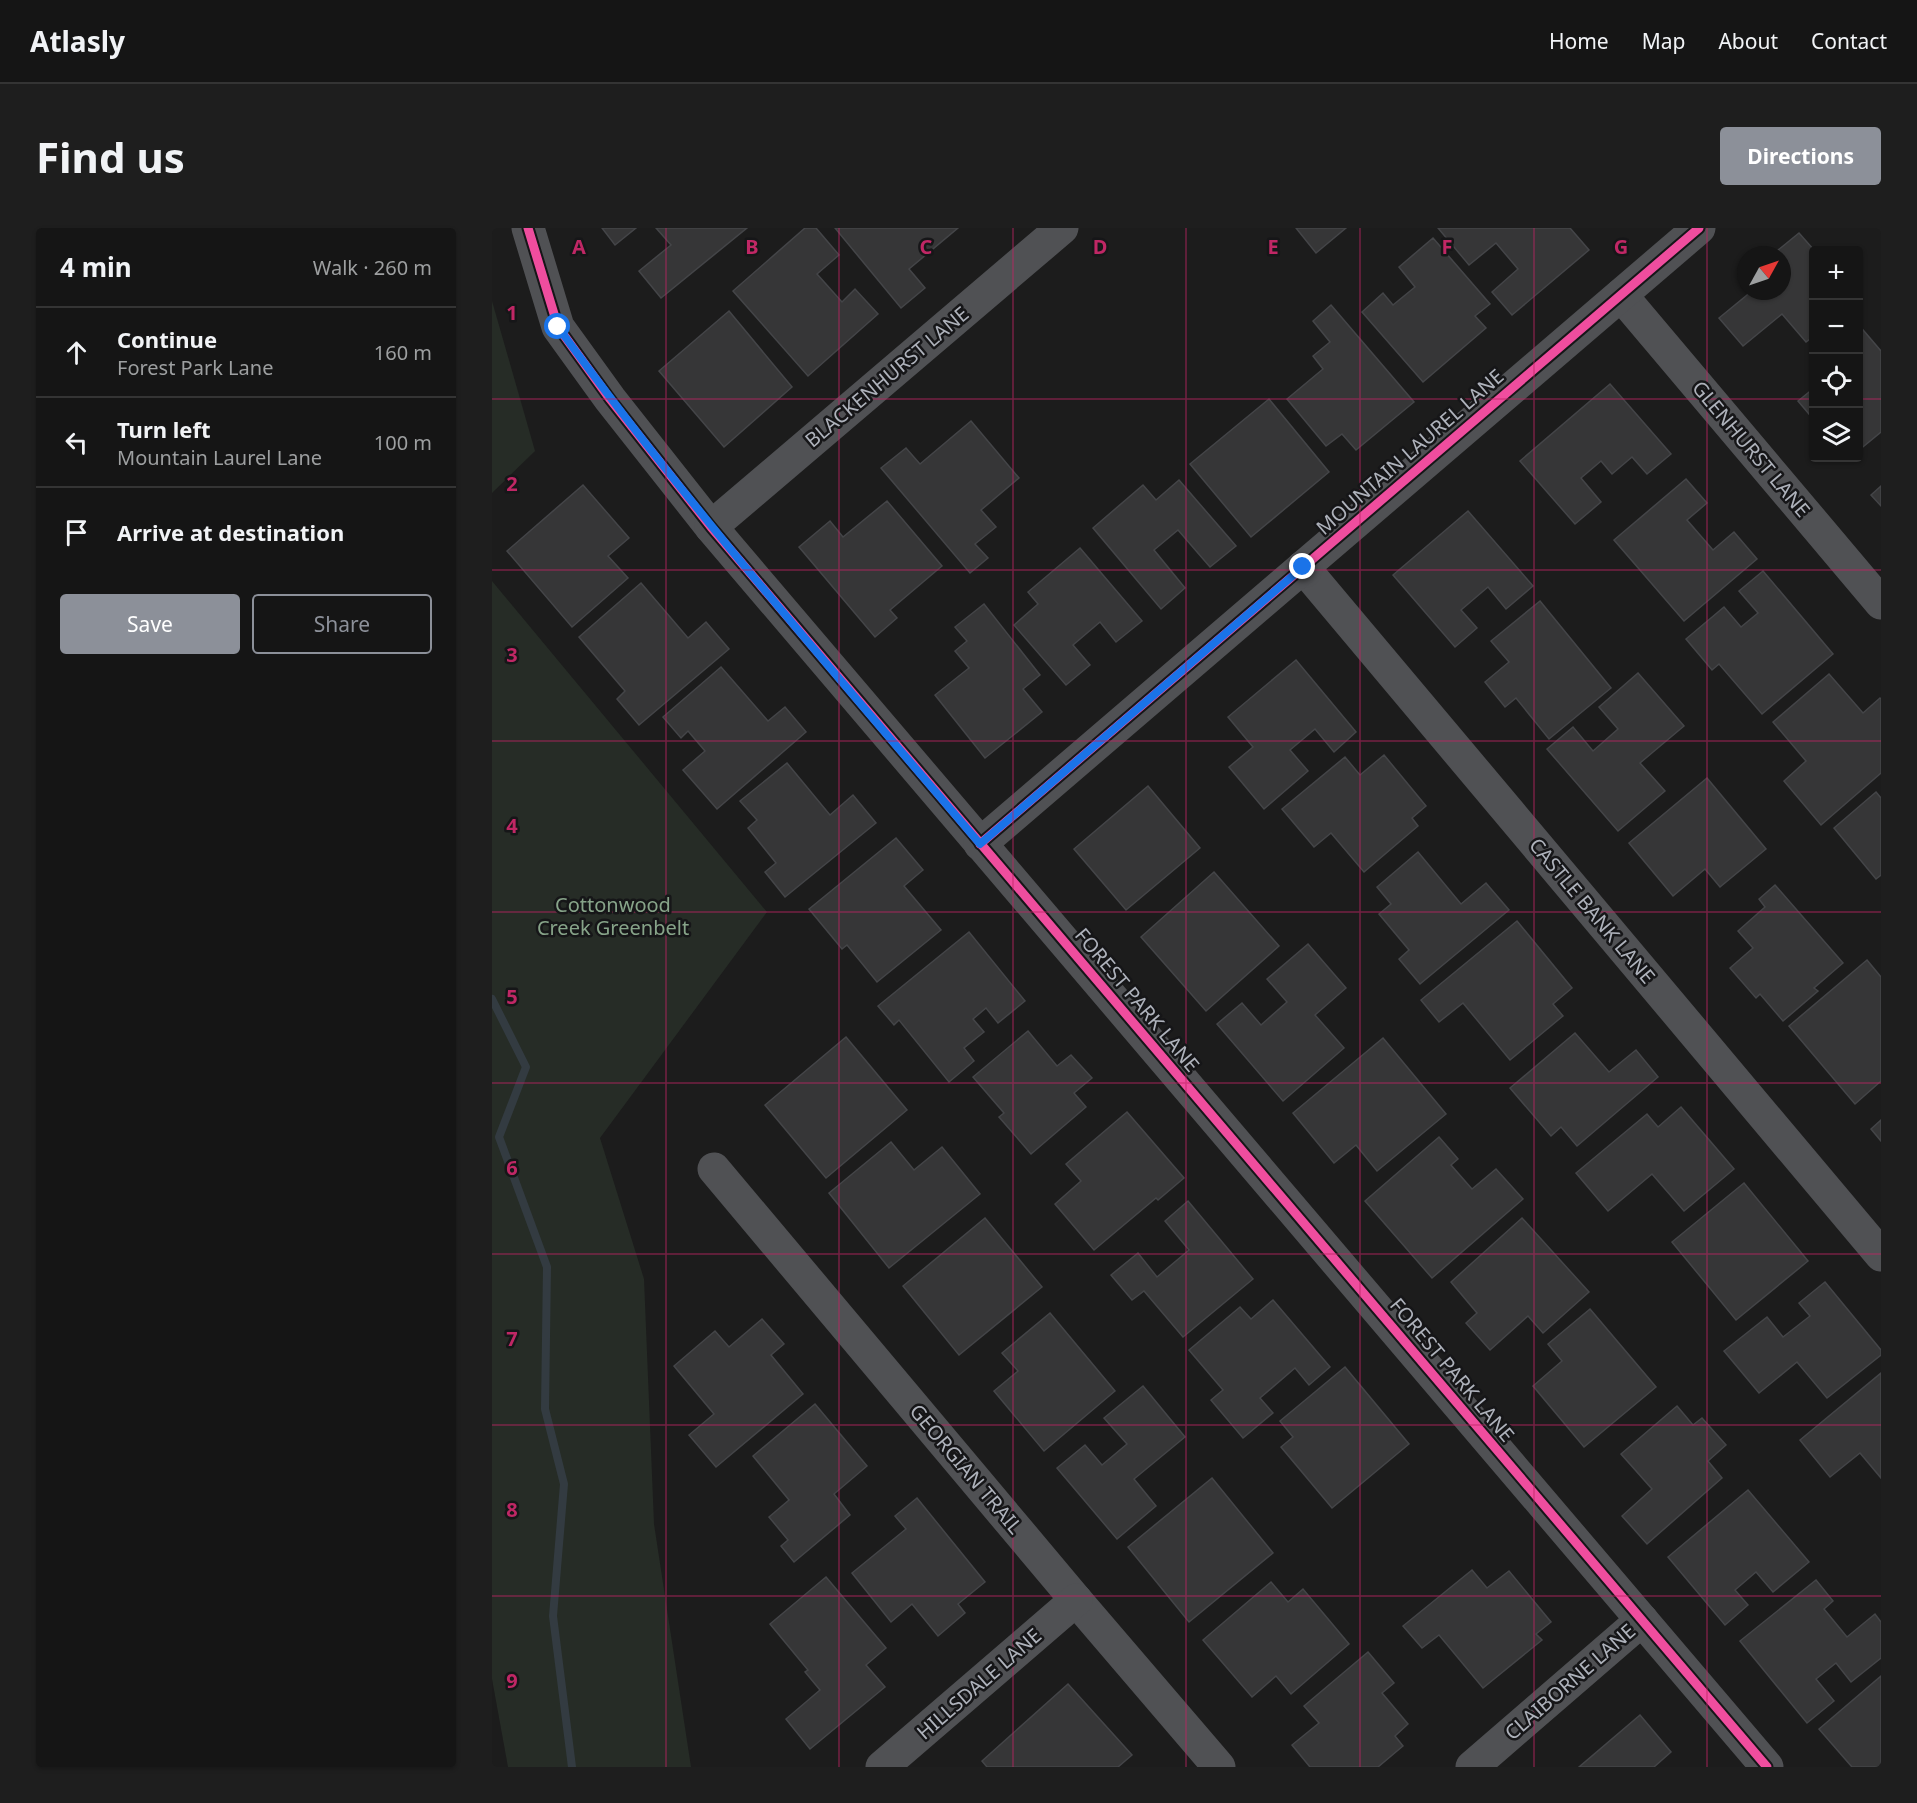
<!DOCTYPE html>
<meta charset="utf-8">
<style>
body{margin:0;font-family:"Noto Sans",sans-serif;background:#1e1e1e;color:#f1f3f6}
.controls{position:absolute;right:18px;top:18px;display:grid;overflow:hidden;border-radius:6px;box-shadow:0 2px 4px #0004}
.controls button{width:54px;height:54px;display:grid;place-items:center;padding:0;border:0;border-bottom:2px solid #343434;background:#151515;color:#f1f3f6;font:30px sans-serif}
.compass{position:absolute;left:1245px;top:18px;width:54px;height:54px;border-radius:50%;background:#151515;box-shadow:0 2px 4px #0004;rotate:50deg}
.stop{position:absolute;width:18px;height:18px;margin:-14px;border:4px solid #1a73e8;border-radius:50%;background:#fff}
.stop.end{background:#1a73e8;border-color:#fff;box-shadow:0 2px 6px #0008}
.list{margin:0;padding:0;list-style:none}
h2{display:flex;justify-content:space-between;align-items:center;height:78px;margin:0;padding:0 24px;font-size:26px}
h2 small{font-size:20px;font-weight:400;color:#9d9fa0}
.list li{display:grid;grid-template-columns:39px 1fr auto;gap:18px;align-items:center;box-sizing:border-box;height:90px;padding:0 24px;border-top:2px solid #343434}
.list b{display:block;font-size:22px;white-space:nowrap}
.list p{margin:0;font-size:20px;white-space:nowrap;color:#9d9fa0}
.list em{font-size:20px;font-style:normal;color:#9d9fa0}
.actions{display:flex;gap:12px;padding:18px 24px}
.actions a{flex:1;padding:14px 0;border:2px solid #8c9099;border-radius:6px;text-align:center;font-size:21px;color:#8c9099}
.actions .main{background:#8c9099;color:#fff}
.icon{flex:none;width:33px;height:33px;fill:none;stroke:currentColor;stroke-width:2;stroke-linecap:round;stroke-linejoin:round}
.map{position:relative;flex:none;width:1389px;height:1539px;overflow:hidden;border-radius:6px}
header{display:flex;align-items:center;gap:36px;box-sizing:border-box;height:84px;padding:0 30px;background:#151515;border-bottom:2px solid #343434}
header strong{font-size:28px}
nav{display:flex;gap:33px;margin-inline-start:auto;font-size:21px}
.intro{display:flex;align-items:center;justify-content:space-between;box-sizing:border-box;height:144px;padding:0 36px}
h1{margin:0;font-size:42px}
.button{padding:15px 27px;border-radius:6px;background:#8c9099;color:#fff;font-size:21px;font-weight:700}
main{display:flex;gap:36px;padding:0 36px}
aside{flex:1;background:#151515;border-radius:6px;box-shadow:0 2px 4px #0004}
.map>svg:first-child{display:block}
.green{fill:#262c26}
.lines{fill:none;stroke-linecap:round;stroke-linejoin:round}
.stream{stroke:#333b41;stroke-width:8}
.building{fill:#363637;stroke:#444548;stroke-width:1.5}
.minor{stroke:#505154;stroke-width:33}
.cycleway-casing{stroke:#161618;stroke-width:13}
.cycleway{stroke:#ef4d9e;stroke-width:9}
.route{stroke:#1a73e8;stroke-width:8}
.grid{fill:none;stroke:#c02765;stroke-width:1.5;stroke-opacity:0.55}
.labels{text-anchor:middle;stroke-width:5;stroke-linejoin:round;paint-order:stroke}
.street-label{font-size:20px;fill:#aeb2bb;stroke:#161618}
.park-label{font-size:20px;fill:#87a489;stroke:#161618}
.grid-label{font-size:20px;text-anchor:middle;font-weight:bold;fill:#c02765;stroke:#161618;stroke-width:5;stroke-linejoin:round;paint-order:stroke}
</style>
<header>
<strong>Atlasly</strong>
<nav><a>Home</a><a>Map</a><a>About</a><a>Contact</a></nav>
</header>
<div class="intro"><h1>Find us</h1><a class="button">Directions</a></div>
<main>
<aside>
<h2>4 min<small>Walk · 260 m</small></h2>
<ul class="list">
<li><svg class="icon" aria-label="ahead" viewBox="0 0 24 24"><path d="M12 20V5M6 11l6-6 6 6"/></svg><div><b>Continue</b><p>Forest Park Lane</p></div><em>160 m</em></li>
<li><svg class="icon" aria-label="left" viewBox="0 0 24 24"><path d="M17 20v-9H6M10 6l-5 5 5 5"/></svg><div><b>Turn left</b><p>Mountain Laurel Lane</p></div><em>100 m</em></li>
<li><svg class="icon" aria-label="arrive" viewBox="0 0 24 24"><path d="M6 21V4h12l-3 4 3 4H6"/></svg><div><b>Arrive at destination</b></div></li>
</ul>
<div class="actions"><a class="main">Save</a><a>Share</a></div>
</aside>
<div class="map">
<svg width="1389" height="1539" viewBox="0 0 1389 1539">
<rect width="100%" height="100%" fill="#1c1c1c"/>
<!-- green -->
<g class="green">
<polygon points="0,73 43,223 0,265"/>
<polygon points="0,353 275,684 108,910 152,1051 162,1296 199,1539 16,1539 0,1451"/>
</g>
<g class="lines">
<!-- stream -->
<polyline class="stream" points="0,771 34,839 7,909 55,1039 53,1181 72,1256 61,1388 80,1539"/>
</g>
<!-- building -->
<g class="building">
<polygon points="110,0 144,0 123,17"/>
<polygon points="164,0 255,0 169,70 147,43 179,17"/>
<polygon points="313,0 324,0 347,27 325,46 350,74 363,61 386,86 316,148 241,63"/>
<polygon points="343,0 466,0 417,41 433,60 409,80"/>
<polygon points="804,0 854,0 824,25"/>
<polygon points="946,0 1078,0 1097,22 1020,87 1000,64 1026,41 1004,15 977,37"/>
<polygon points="1307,5 1322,22 1322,108 1314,114 1290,86 1251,118 1227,90 1260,63 1290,63 1290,27 1280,27"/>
<polygon points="941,10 998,76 983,88 994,100 931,154 870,84 891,65 901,77 923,59 907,39"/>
<polygon points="839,77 922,174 864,222 850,206 834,218 795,171 831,141 821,128 838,114 821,93"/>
<polygon points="237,83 300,159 232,219 167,143"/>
<polygon points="1366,96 1389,123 1389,204 1366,223"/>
<polygon points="1118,156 1179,226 1155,246 1140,229 1120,246 1109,233 1089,250 1109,274 1083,296 1028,233"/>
<polygon points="1322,160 1322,192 1306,173"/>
<polygon points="777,171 837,244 759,309 698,236"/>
<polygon points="479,193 527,250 489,282 504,299 483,316 496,330 478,345 389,240 414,220 428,236"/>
<polygon points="1194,251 1215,275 1195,292 1221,322 1242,304 1265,331 1192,393 1122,312"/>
<polygon points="687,252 744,318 718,339 686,302 662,322 693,360 669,381 601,300 651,257 664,272"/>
<polygon points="91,257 137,310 116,328 136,350 80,399 15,323"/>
<polygon points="1389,258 1389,278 1379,267"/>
<polygon points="395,273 450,338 398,382 405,390 383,409 307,319 338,293 351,309"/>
<polygon points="976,283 1041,358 1014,381 996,359 969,382 985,400 963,419 901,347"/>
<polygon points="588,320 650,393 624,414 608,394 581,417 598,437 574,457 522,397 546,376 536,364"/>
<polygon points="1271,343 1341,426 1270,486 1227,436 1220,442 1194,411 1232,379 1249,399 1266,385 1247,363"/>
<polygon points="149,355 196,410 214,394 237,421 147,497 125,471 133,463 87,409"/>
<polygon points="1048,373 1119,460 1057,511 1024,470 1013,479 993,454 1017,434 999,413"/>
<polygon points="492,376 548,447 531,461 550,484 493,530 443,467 477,440 463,423 475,413 463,399"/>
<polygon points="804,432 864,504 842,524 823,501 798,522 816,543 772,581 737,539 761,519 736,489"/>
<polygon points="229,439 276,493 293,479 314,504 225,581 191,542 213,523 196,503 189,510 171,489"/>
<polygon points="1146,445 1192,498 1148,535 1173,563 1126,603 1055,521 1081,499 1101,523 1126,501 1107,479"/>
<polygon points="1337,446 1371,485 1388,470 1389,471 1389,545 1329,597 1292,553 1314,533 1281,494"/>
<polygon points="892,527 934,578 920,590 926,598 872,644 839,605 822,619 790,581 853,529 868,547"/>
<polygon points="295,535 338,587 361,567 384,595 293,669 273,644 284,635 256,600 265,592 248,573"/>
<polygon points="1215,550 1274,621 1228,659 1213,641 1181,668 1137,615"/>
<polygon points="656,558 708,620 634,682 582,621"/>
<polygon points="1384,564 1389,570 1389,647 1384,651 1342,600"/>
<polygon points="404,610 431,642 412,658 449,702 385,754 355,717 350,721 317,681"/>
<polygon points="926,624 969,676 994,655 1017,682 928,756 907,731 917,722 887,686 899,676 885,659"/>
<polygon points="722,644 787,718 714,783 649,709"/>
<polygon points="1283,657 1351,735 1322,760 1326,763 1291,793 1268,766 1264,770 1238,740 1261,720 1246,703 1273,679 1267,671"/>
<polygon points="1025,693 1080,760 1061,776 1071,788 1018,832 971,775 947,794 929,772"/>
<polygon points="477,704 533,773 506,795 494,780 481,791 492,804 472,820 482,833 457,854 407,792 402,797 386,778"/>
<polygon points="816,716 854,760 823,787 852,820 791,873 725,796 750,775 769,797 795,774 775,751"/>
<polygon points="1375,732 1389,749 1389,853 1363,876 1297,798"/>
<polygon points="536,803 565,838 579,827 600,850 582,865 594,879 539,926 507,889 512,885 481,849"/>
<polygon points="1083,805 1117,844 1144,822 1166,849 1085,918 1069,899 1059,908 1018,860"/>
<polygon points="354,809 415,882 334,950 273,877"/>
<polygon points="891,810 954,886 885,943 864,917 842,935 801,885"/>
<polygon points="1189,879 1242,941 1192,983 1160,946 1116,983 1084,945 1155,886 1166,899"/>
<polygon points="635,884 692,950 666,972 664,970 602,1022 563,976 589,953 574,936"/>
<polygon points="1389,892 1389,913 1379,901"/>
<polygon points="947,909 966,931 959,937 980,961 1004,941 1031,971 940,1050 873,973"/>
<polygon points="399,914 422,942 450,919 488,966 397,1040 337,965"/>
<polygon points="1252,955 1316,1033 1244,1092 1180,1014"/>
<polygon points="696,973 761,1051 691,1109 652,1063 640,1072 619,1047 646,1025 665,1049 697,1022 673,993"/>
<polygon points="493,990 550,1059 467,1127 411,1058"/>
<polygon points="1030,990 1097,1064 1051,1105 1036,1088 998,1122 974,1095 985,1085 959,1054"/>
<polygon points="1333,1054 1389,1122 1389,1127 1335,1170 1305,1134 1267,1165 1232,1123 1275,1089 1291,1109 1318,1088 1307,1075"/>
<polygon points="781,1072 838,1139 817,1157 803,1140 768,1170 781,1185 751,1210 719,1172 731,1162 697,1122 748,1079 759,1091"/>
<polygon points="1098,1081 1164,1159 1092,1219 1041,1158 1070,1133 1056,1116"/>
<polygon points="558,1085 623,1163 552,1223 502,1163 526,1143 510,1125"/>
<polygon points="270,1091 292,1116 279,1127 311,1166 224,1239 197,1207 222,1186 182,1138 223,1103 237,1119"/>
<polygon points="853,1139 917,1216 840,1280 789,1219 801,1209 788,1193"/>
<polygon points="1389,1145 1389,1250 1368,1225 1338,1249 1308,1212"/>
<polygon points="651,1158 693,1209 642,1251 664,1278 625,1311 565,1240 593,1217 610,1237 635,1216 612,1190"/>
<polygon points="323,1176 375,1238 342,1266 358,1287 302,1334 289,1318 296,1312 277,1289 297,1272 261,1228"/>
<polygon points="1185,1178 1201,1197 1210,1190 1234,1217 1216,1233 1230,1250 1155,1316 1130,1288 1160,1261 1129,1226"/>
<polygon points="720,1250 781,1325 697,1394 636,1319"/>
<polygon points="1256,1262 1317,1334 1281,1364 1264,1344 1243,1362 1256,1377 1233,1397 1176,1329"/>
<polygon points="425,1270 493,1354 466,1376 473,1385 446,1408 420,1376 399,1394 360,1345 414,1301 403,1288"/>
<polygon points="980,1342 995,1360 1017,1343 1059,1394 1044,1406 1050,1412 991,1460 947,1407 930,1420 911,1398"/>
<polygon points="334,1349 394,1420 374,1437 393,1459 318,1521 294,1491 328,1462 313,1444 316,1442 278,1396"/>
<polygon points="1324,1352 1341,1373 1332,1381 1355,1409 1383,1386 1389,1394 1389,1430 1359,1454 1344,1435 1324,1451 1342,1473 1315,1495 1248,1413"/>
<polygon points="779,1354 796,1374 811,1361 857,1416 799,1466 784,1448 760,1469 711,1412"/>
<polygon points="876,1424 902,1455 890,1465 916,1496 903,1508 911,1518 886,1539 818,1539 800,1517 827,1495 812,1478"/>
<polygon points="1389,1448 1389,1539 1360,1539 1327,1501"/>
<polygon points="576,1456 640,1527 626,1539 495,1539 490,1533"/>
<polygon points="1148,1487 1179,1524 1162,1539 1087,1539"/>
</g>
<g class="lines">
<!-- minor -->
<g class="minor">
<polyline points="36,0 66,99 118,171 219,299 1275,1539"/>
<polyline points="1129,67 1389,375"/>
<polyline points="219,299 570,0"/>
<polyline points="811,339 1389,1027"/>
<polyline points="488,616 1207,0"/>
<polyline points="222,941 584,1372 727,1539"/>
<polyline points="390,1539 584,1372"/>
<polyline points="980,1539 1150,1392"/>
</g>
<!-- cycleway casing -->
<g class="cycleway-casing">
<g id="cycleway">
<polyline points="36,0 66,99 118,171 219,299 1275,1539"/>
<polyline points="488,616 1207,0"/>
</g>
</g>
<!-- cycleway -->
<use href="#cycleway" class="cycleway"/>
</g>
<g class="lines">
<!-- route -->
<path class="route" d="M 66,99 C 196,279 344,446 488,616 L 811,339"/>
</g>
<!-- grid -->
<path class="grid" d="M 174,0 L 174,1539M 347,0 L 347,1539M 521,0 L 521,1539M 694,0 L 694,1539M 868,0 L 868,1539M 1042,0 L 1042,1539M 1215,0 L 1215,1539M 0,171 L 1322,171M 1366,171 L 1389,171M 0,342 L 1389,342M 0,513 L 1389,513M 0,684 L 1389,684M 0,855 L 1389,855M 0,1026 L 1389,1026M 0,1197 L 1389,1197M 0,1368 L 1389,1368"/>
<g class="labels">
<!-- street labels -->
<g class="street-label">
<text transform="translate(395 149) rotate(-40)" y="7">BLACKENHURST LANE</text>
<text transform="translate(1259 221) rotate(50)" y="7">GLENHURST LANE</text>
<text transform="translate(918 224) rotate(-41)" y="7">MOUNTAIN LAUREL LANE</text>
<text transform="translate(1100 683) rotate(50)" y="7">CASTLE BANK LANE</text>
<text transform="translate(645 772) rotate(50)" y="7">FOREST PARK LANE</text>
<text transform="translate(960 1142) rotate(50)" y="7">FOREST PARK LANE</text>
<text transform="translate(474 1241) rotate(50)" y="7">GEORGIAN TRAIL</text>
<text transform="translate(1078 1454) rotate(-41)" y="7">CLAIBORNE LANE</text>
<text transform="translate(487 1456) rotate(-41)" y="7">HILLSDALE LANE</text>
</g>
<!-- park labels -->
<g class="park-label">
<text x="121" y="684">Cottonwood<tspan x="121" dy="23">Creek Greenbelt</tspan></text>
</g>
</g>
<g class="grid-label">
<text x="87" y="26">A</text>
<text x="260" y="26">B</text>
<text x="434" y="26">C</text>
<text x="608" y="26">D</text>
<text x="781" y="26">E</text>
<text x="955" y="26">F</text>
<text x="1129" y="26">G</text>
<text x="20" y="92">1</text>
<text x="20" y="263">2</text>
<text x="20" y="434">3</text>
<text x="20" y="605">4</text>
<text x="20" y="776">5</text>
<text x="20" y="947">6</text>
<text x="20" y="1118">7</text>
<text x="20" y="1289">8</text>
<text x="20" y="1460">9</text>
</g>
</svg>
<div class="controls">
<button>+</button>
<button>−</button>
<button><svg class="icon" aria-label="locate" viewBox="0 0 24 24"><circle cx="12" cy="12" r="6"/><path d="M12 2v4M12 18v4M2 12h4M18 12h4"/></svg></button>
<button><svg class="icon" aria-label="layers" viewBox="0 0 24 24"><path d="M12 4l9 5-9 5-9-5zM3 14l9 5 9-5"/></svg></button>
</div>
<svg class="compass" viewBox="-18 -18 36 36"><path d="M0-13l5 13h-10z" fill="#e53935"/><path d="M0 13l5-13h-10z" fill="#9d9fa0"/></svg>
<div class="stop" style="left:66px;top:99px"></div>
<div class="stop end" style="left:811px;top:339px"></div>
</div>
</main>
